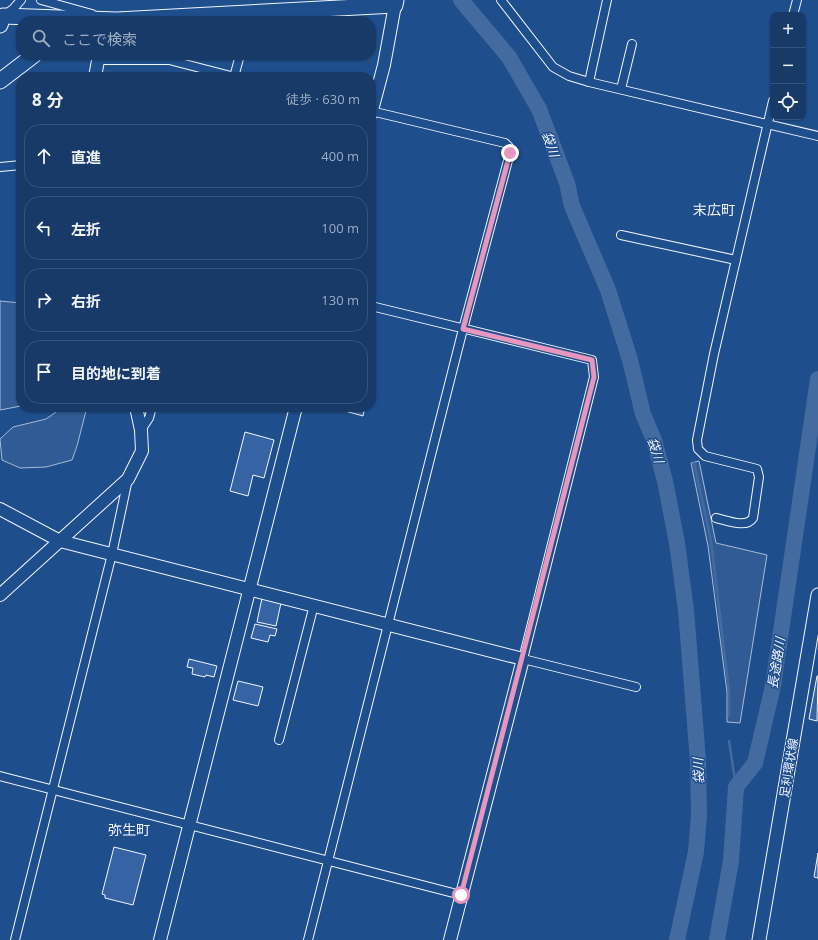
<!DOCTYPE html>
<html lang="ja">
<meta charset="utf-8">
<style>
body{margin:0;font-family:"Open Sans","Noto Sans JP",sans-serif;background:#244571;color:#f1f3f6}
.controls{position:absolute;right:12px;top:12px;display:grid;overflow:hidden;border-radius:8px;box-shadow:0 1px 3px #0004}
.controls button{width:36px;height:36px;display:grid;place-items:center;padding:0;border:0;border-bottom:1px solid #36547d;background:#173a69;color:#f1f3f6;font:20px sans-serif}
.stop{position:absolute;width:12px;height:12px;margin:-9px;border:3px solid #e797bd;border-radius:50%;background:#fff}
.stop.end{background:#e797bd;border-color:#fff;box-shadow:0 1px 4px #0008}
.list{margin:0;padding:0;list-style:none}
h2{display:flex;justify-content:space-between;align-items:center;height:52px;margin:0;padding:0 16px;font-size:17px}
h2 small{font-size:13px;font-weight:400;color:#9eadc0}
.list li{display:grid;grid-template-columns:26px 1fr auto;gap:12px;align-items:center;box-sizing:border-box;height:64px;margin:0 8px 8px;padding:0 8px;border:1px solid #36547d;border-radius:16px}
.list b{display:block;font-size:15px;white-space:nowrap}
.list em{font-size:13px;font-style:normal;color:#9eadc0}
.icon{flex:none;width:22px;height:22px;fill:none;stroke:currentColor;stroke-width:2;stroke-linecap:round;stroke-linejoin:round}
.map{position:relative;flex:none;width:818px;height:940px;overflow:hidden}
.search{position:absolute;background:#173a69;box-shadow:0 1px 3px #0004;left:16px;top:16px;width:360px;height:44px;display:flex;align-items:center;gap:10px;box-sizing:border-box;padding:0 14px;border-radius:16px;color:#9eadc0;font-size:15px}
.panel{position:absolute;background:#173a69;box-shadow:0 1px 3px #0004;left:16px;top:72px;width:360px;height:340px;border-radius:16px}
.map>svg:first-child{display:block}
.built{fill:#305b95;stroke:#a8bbd7}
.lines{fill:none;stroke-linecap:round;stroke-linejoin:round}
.stream{stroke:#446ba0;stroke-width:2.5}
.river{stroke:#446ba0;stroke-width:16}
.building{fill:#3563a3;stroke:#f2f6ff}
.street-casing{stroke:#f2f6ff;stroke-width:10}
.secondary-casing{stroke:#f2f6ff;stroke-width:14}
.primary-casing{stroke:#f2f6ff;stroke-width:15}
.highway-casing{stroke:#f2f6ff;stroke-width:17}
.street{stroke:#1f4e8c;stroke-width:8}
.secondary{stroke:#1f4e8c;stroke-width:12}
.primary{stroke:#1f4e8c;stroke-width:13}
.highway{stroke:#1f4e8c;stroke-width:15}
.route{stroke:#e797bd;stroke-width:5}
.labels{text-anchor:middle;stroke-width:3;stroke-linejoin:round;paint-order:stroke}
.street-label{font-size:12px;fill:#f2f6ff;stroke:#1f4e8c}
.water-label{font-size:13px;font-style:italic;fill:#f2f6ff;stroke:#1f4e8c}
.quarter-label{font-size:14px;fill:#f2f6ff;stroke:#1f4e8c}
</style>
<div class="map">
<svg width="818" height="940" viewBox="0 0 818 940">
<rect width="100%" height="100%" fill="#1f4e8c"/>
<!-- built -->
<g class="built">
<polygon points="0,301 21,303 21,406 0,410"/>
<polygon points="56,407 87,407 77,446 72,460 46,467 20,468 2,460 0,439 13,427 46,419 56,412"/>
<polygon points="699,461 716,543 767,555 740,723 727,722 727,692 708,546 691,463"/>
</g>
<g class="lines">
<!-- stream -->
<g class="stream">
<polyline points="694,463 711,541 729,692 729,716"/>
<polyline points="729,741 736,787"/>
</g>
<!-- river -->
<g class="river">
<polyline points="461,0 509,57 539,109 567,183 572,206 608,290 630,360 643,414 654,440 665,481 677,543 686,610 698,761 699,815 696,852 677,940"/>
<polyline points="717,940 731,861 736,787 755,763 773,686 818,379"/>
</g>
</g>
<!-- building -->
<g class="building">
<polygon points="334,407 365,407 363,416 334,408"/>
<polygon points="245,432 274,440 264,478 253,475 248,496 230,491"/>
<polygon points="262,598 281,603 276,626 257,622"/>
<polygon points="255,624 277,629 275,636 270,635 268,642 251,638"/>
<polygon points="189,659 217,666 214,677 206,675 205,677 192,674 193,668 187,667"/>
<polygon points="817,676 818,676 817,721 809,719"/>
<polygon points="238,681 263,687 258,706 233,700"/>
<polygon points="114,847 146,855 133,905 105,898 105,895 102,894"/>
<polygon points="818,853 818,878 814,877"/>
</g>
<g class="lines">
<!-- street casing -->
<g class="street-casing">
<g id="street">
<polyline points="41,0 92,14"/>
<polyline points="501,0 553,67 569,76 589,82 818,136"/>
<polyline points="6,14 13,9 21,0"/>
<polyline points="793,15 797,0"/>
<polyline points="98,60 169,60 235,77"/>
<polyline points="234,77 240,55"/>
<polyline points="589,82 607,0"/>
<polyline points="621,89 632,44"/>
<polyline points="0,167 21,165"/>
<polyline points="621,235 736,260"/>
<polyline points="371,306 592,360 594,377 523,659 636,687"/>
<polyline points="141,430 149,418 152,407"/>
<path d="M 716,518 C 726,520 746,529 753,518 L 759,477 L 757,469 L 705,456 L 698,449 L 697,440 L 714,354 L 773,101"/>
<polyline points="279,740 314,605"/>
<polyline points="0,776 461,895"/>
<polyline points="15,940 112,554 128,479"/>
<polyline points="308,940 463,329 510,153 509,147 505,143 371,111"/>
</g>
</g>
<!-- secondary casing -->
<g class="secondary-casing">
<g id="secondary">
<polyline points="95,77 99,55"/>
<polyline points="371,114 384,65 395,5"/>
<polyline points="0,509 60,541 523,659 450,940"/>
<polyline points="0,595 128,479 142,451 141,430 136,407"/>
<polyline points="160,940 296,407"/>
</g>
</g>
<!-- primary casing -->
<g class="primary-casing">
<polyline id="primary" points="759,940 818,595"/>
</g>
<!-- highway casing -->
<g class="highway-casing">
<g id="highway">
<polyline points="0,25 3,16 117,20 395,5 396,0"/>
<polyline points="0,81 34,55"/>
</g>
</g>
<!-- street -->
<use href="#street" class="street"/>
<!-- secondary -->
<use href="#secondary" class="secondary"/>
<!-- primary -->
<use href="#primary" class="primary"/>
<!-- highway -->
<use href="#highway" class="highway"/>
</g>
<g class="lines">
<!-- route -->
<polyline class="route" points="461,895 594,377 592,360 463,329 510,153"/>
</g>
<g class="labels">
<!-- street labels -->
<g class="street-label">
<text transform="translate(789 768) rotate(-81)" y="4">足利環状線</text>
</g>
<!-- water labels -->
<g class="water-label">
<text transform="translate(551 144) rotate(71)" y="5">袋川</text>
<text transform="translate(656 450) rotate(73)" y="5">袋川</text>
<text transform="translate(776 663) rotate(-81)" y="5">長途路川</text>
<text transform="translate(698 771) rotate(-92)" y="5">袋川</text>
</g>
<!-- quarter labels -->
<g class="quarter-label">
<text x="714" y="215">末広町</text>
<text x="129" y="835">弥生町</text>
</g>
</g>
</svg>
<div class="controls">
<button>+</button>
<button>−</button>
<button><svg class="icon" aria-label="locate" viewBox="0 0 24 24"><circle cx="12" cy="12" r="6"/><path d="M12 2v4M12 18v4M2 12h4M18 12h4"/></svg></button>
</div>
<div class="stop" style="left:461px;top:895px"></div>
<div class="stop end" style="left:510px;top:153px"></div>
<div class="search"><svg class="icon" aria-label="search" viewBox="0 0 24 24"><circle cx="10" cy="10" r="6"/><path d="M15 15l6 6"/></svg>ここで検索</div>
<section class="panel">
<h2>8 分<small>徒歩 · 630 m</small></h2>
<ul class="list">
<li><svg class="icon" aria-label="ahead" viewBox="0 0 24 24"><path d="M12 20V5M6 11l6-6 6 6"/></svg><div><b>直進</b></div><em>400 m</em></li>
<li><svg class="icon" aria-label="left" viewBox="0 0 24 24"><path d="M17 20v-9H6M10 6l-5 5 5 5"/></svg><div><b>左折</b></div><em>100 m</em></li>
<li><svg class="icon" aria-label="right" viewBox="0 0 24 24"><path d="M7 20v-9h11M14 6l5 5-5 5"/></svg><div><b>右折</b></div><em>130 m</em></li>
<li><svg class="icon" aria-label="arrive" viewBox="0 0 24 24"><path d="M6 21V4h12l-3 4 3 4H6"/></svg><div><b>目的地に到着</b></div></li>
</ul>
</section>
</div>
